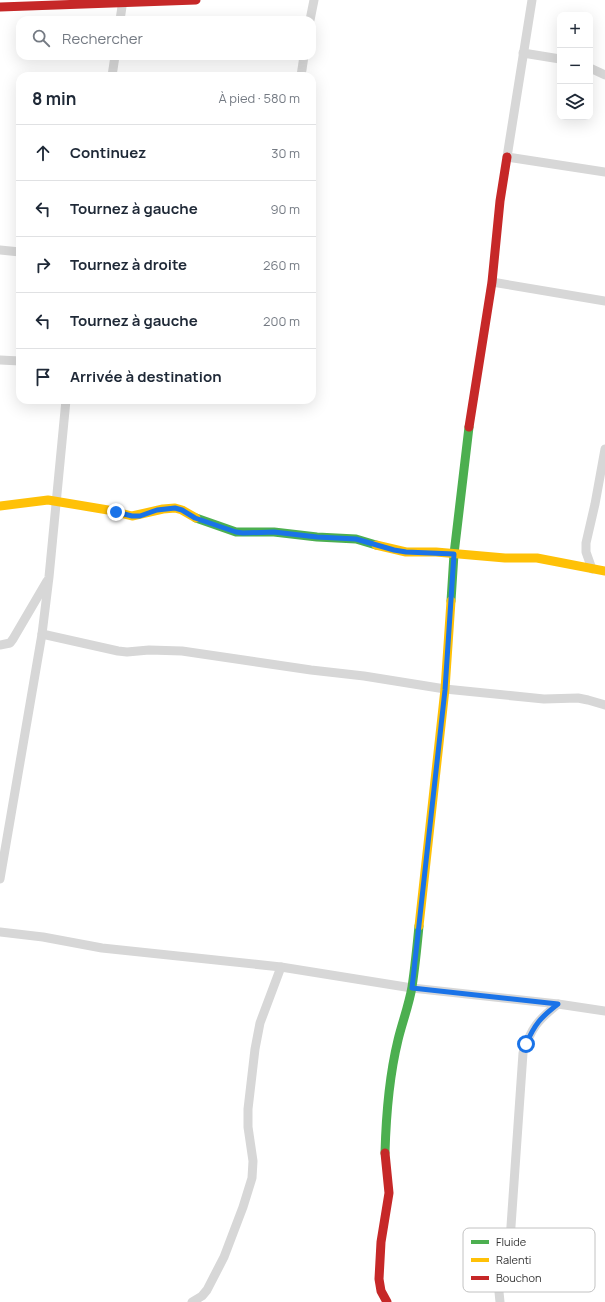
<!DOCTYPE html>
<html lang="fr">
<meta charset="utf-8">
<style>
body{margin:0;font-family:Manrope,sans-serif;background:#f6f6f7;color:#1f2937}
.controls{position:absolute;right:12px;top:12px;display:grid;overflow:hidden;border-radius:8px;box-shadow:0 4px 16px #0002}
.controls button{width:36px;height:36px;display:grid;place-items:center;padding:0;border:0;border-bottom:1px solid #e0e1e3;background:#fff;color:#1f2937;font:20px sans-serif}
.stop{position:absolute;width:12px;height:12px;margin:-9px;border:3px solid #1a73e8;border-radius:50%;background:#fff}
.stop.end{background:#1a73e8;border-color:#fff;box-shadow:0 1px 4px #0008}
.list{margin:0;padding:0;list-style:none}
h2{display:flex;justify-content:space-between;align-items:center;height:52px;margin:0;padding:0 16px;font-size:17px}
h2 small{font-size:13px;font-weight:400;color:#747a83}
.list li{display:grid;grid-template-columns:26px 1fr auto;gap:12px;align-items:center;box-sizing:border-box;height:56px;padding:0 16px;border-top:1px solid #e0e1e3}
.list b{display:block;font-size:15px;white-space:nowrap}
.list em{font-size:13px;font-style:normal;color:#747a83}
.icon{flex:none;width:22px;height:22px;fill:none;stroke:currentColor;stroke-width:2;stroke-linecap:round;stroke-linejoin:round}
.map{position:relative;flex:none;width:605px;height:1302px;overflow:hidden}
.search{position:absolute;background:#fff;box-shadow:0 4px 16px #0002;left:16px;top:16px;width:300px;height:44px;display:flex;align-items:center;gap:10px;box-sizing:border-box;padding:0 14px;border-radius:12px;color:#747a83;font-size:15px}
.panel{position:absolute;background:#fff;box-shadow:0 4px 16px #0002;left:16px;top:72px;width:300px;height:332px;border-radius:12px}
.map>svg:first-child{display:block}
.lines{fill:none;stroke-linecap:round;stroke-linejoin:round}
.street{stroke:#d7d7d7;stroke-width:9}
.fast{stroke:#4caf50;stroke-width:9}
.slow{stroke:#ffc107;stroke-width:9}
.jam{stroke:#c62828;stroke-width:9}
.route{stroke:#1a73e8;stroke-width:5}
.key{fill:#fff;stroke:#c2c2c2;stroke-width:1}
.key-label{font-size:11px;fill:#333}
</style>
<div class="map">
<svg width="605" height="1302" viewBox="0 0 605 1302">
<rect width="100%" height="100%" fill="#fff"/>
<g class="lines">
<!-- street -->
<g class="street">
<polyline points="532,0 507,157 605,172"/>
<polyline points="120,20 123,0"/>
<polyline points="310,20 314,0"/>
<polyline points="523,53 560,59"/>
<polyline points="590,68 605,75"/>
<polyline points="112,76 115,56"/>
<polyline points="301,76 304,56"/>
<polyline points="0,250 20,252"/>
<polyline points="492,282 605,301"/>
<polyline points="0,360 20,361"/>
<polyline points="592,569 586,552 586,543 595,504 605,449"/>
<polyline points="42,634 118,651 127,652 149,650 182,651 311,670 364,676 445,689 544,699 578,698 588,700 605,705"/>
<polyline points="0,645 10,643 13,639 47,581"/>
<polyline points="0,879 42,634 49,577 66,400"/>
<polyline points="0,932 43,937 102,948 281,967 412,988 558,1004 605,1011"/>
<polyline points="192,1302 202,1296 207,1290 224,1257 243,1207 252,1178 253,1161 248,1127 248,1109 255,1049 260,1023 281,967"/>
<path d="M 500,1302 L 499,1292 L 509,1255 L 523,1053 C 531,1028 538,1020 558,1004"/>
</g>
<!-- fast -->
<g class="fast">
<polyline points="196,518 236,532 274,532 317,537 356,539 376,545"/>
<polyline points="451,601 454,554 469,427"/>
<path d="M 385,1153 C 386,1116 389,1077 398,1040 C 402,1023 409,1005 412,987 C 415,967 417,947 419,926"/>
</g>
<!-- slow -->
<g class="slow">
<polyline points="0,506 48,500 108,510 132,516 163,509 175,508 182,510 196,518"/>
<polyline points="376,545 406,552 436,552 505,558 537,558 605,571"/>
<polyline points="419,926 445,689 451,601"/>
</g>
<!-- jam -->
<g class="jam">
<polyline points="0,7 196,0"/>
<polyline points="469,427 492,282 500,201 507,157"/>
<polyline points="385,1153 389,1193 381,1242 379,1279 381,1291 387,1302"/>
</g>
</g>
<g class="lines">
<!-- route -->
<path class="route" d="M 116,512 L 132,516 L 140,516 L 157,510 L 175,508 L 182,510 L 195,518 L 236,532 L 243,533 L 274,532 L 317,537 L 356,539 L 394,550 L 406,552 L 454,554 L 445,690 L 412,988 L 558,1004 C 540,1018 535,1024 526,1044"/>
</g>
<!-- legend -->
<rect x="463" y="1228" width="132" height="64" rx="6" class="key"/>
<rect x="471" y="1240" width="18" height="4" fill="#4caf50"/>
<rect x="471" y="1258" width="18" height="4" fill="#ffc107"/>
<rect x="471" y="1276" width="18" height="4" fill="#c62828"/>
<g class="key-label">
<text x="496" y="1246">Fluide</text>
<text x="496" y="1264">Ralenti</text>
<text x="496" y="1282">Bouchon</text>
</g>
</svg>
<div class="controls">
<button>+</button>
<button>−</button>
<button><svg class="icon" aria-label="layers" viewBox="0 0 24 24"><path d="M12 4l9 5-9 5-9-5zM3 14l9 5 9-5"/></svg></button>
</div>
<div class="stop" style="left:526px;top:1044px"></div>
<div class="stop end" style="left:116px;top:512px"></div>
<div class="search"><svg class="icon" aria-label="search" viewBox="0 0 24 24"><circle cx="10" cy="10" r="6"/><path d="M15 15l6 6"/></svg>Rechercher</div>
<section class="panel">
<h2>8 min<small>À pied · 580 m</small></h2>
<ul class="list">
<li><svg class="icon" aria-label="ahead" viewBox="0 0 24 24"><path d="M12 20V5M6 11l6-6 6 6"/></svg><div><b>Continuez</b></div><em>30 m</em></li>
<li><svg class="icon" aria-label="left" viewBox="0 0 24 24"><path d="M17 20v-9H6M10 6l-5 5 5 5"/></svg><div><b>Tournez à gauche</b></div><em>90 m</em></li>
<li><svg class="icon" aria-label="right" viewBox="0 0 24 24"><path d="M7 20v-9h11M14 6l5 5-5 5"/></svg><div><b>Tournez à droite</b></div><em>260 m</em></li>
<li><svg class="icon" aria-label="left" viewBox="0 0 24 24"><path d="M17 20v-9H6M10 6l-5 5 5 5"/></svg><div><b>Tournez à gauche</b></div><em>200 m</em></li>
<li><svg class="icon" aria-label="arrive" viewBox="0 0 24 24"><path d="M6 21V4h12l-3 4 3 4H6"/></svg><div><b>Arrivée à destination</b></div></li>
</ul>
</section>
</div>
